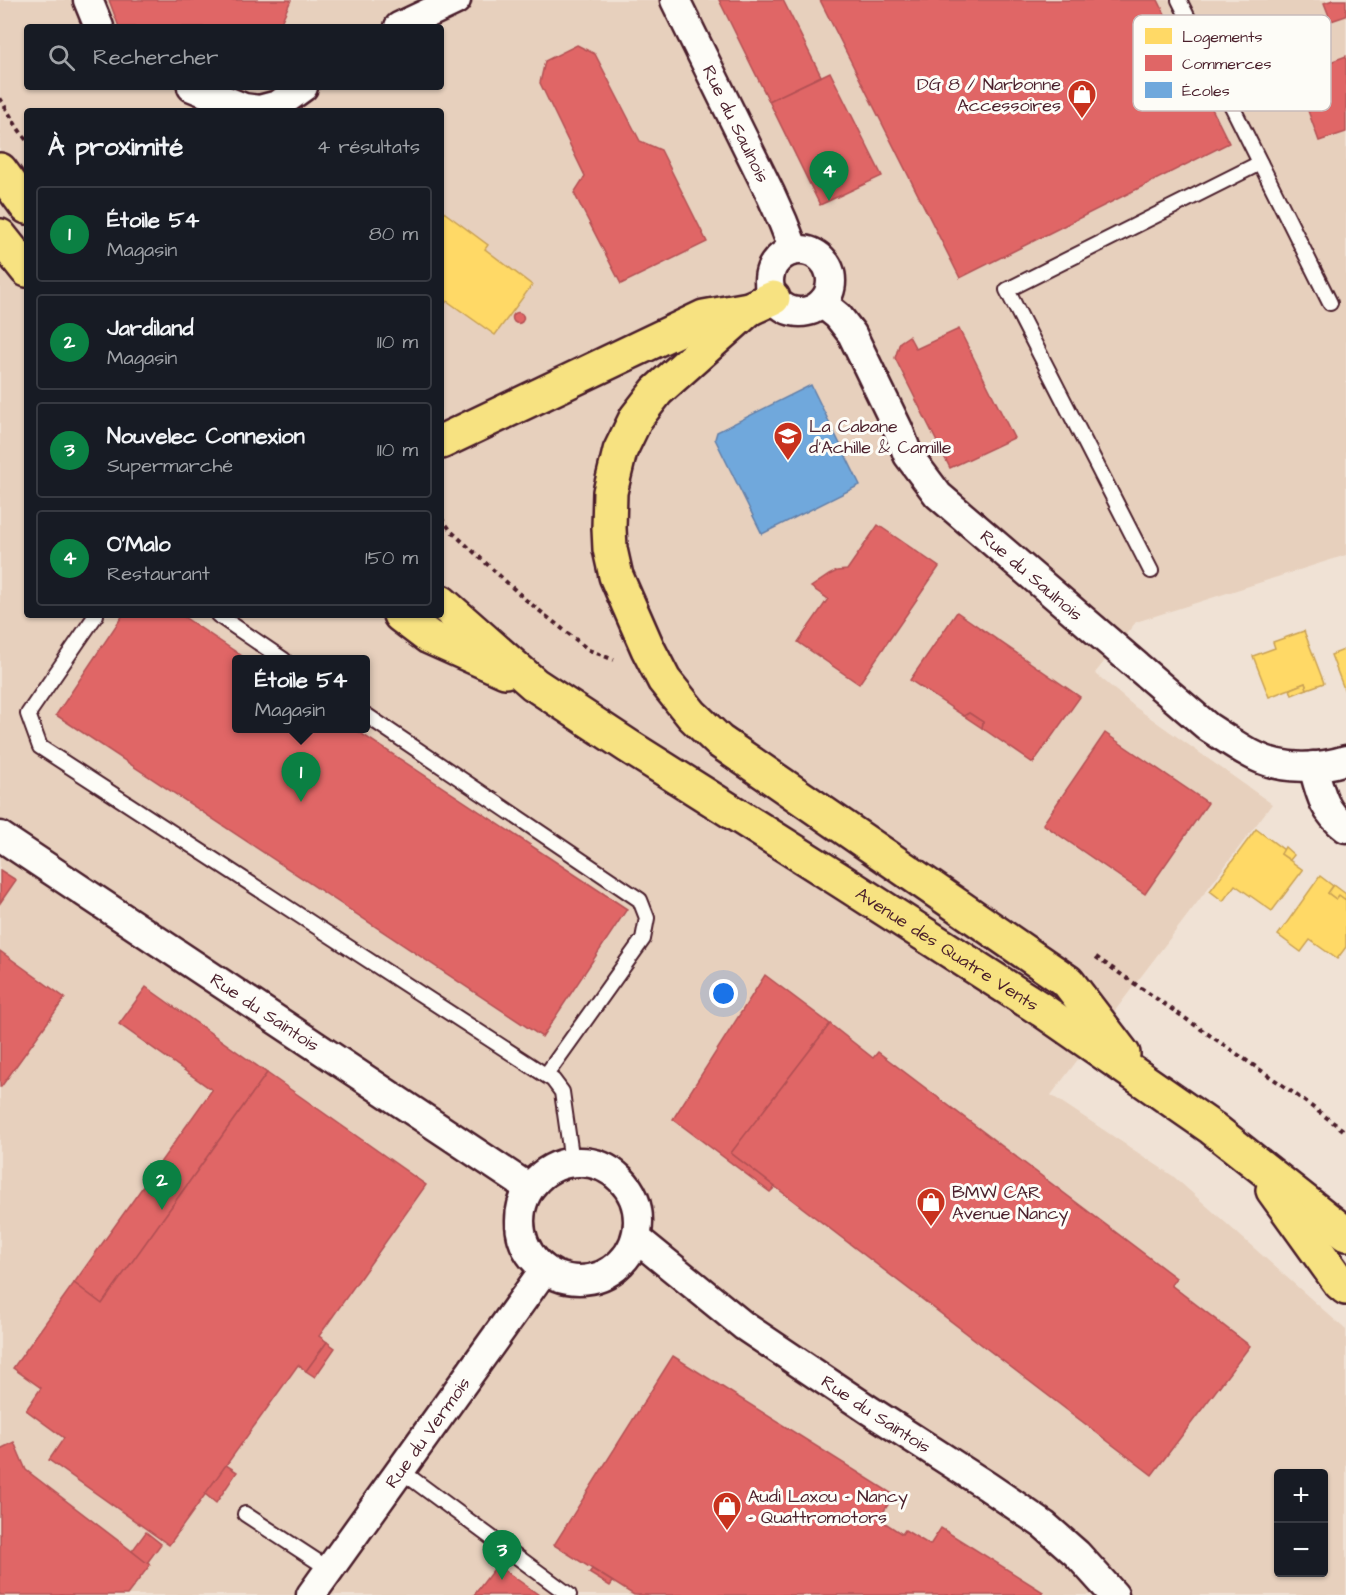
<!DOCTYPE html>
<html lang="fr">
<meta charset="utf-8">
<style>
body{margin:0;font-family:"Architects Daughter",sans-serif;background:#20242c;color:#f1f3f6}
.controls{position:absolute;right:18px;bottom:18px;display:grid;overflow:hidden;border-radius:6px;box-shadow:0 2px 4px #0004}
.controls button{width:54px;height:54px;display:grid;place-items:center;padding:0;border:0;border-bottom:2px solid #363941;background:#171b24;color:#f1f3f6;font:30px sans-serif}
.you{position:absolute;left:724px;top:994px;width:21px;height:21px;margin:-15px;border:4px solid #fff;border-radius:50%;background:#1a73e8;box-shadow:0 0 0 9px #1a73e833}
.badge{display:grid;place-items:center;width:39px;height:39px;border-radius:50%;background:#0b8043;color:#fff;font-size:20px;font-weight:700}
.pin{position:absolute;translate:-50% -50px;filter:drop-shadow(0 2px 3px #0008)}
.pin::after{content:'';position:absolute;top:32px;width:21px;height:18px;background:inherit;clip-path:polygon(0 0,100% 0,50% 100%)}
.popup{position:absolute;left:232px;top:655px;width:138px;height:78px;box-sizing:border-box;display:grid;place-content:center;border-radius:6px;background:#171b24;filter:drop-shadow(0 2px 4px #0005);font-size:20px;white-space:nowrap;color:#9ea1a6}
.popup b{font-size:22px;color:#f1f3f6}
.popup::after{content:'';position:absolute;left:50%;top:100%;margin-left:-12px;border:12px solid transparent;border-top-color:#171b24}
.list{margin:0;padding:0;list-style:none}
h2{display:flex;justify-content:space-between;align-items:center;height:78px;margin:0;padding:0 24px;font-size:26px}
h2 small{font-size:20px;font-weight:400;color:#9ea1a6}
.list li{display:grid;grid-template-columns:39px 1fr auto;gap:18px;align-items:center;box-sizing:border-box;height:96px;margin:0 12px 12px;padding:0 12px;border:2px solid #363941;border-radius:6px}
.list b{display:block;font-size:22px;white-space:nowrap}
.list p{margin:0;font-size:20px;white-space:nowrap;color:#9ea1a6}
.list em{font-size:20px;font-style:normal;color:#9ea1a6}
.icon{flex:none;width:33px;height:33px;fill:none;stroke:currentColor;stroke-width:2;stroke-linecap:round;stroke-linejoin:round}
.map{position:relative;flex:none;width:1346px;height:1595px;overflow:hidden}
.search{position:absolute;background:#171b24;box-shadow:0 2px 4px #0004;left:24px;top:24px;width:420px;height:66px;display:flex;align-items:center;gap:15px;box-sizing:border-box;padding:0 21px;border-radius:6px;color:#9ea1a6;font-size:22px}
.panel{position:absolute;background:#171b24;box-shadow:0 2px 4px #0004;left:24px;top:108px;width:420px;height:510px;border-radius:6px}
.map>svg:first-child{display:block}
.built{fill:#e7d0bd;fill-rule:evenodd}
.homes{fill:#ffd966;stroke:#c9a154;stroke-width:1.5}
.shops{fill:#e06666;stroke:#b35154;stroke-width:1.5}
.schools{fill:#6fa8dc;stroke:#647fa7;stroke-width:1.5}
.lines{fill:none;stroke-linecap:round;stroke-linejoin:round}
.lane-casing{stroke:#4a1f2b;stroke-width:18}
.street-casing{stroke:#4a1f2b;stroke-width:33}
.primary-casing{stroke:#4a1f2b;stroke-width:38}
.path{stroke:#4a1f2b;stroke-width:4;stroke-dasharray:4.5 4.5;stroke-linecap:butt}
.lane{stroke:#fdfcf7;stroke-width:14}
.street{stroke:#fdfcf7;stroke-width:28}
.primary{stroke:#f7e281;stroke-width:33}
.labels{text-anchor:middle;stroke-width:6;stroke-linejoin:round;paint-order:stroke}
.poi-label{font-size:18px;fill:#4a1f2b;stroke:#fdfcf7;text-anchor:start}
.street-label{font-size:18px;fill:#4a1f2b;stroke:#fdfcf7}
.key{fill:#fdfcf7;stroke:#c7baba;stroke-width:1.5}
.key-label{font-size:16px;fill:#4a1f2b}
</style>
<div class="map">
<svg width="1346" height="1595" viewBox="0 0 1346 1595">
<rect width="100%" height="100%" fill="#f0e2d5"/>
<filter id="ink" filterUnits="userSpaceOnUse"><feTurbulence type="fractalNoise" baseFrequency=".0167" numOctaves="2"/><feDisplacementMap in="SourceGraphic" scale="12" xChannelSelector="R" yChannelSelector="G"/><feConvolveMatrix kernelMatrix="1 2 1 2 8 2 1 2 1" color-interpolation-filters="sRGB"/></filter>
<g filter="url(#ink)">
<!-- built -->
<path class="built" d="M 0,0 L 1346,0 L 1346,555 L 1136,622 L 1095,673 L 1135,707 L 1272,804 L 1051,1095 L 1173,1176 L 1346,1330 L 1346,1595 L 0,1595 ZM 27,27 L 441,27 L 441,87 L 27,87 ZM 27,111 L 441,111 L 441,615 L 27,615 ZM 236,660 L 366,660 L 366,728 L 236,728 ZM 1278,1474 L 1324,1474 L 1324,1572 L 1278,1572 Z"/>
<!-- homes -->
<g class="homes">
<polygon points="441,210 488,245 485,249 532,285 495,335 447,301 441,309"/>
<polygon points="1304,631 1324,683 1307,689 1305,683 1269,697 1253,656 1275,648 1273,642"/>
<polygon points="1346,649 1346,694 1331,655"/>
<polygon points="1305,683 1307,689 1292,695 1290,689"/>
<polygon points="1256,829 1284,850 1281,854 1303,870 1272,911 1235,885 1223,901 1210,891"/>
<polygon points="1285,847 1294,855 1290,860 1281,854"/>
<polygon points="1320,876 1333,886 1328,893 1336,899 1339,895 1346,900 1346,947 1337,959 1310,940 1301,952 1278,935"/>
<polygon points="1334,885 1346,894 1346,900 1339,895 1336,899 1328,893"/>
</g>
<!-- shops -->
<g class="shops">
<polygon points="109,0 291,0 279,27 119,27"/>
<polygon points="719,0 783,0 821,76 769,101"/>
<polygon points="820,0 1158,0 1229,143 960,278"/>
<polygon points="1333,0 1346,0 1346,16 1331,21 1324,3"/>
<polygon points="577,45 595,54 640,141 661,150 707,242 621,284 574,193 585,176 540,83 545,61"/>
<polygon points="1346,56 1346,132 1319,141 1295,75"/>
<polygon points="830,72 882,176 820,205 769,101"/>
<circle cx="518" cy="318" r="5.5"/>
<polygon points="959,329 1014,438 950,468 895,358 900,342 909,336 916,349"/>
<polygon points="878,525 939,567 859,684 798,642 828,599 811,587 829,575 837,571 847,570"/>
<polygon points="957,612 1080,697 1033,763 982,728 983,722 969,713 964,716 910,680"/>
<polygon points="123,615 181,615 248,660 236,660 236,728 353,728 627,909 542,1037 56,715"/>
<polygon points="969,713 983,722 982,728 964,716"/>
<polygon points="1105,733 1208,803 1145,894 1043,824"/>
<polygon points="0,870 16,880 0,903"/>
<polygon points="0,951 65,998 1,1087 0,1087"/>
<polygon points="765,975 830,1024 731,1153 775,1187 770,1192 673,1119"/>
<polygon points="146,987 267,1073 102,1304 74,1283 212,1090 119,1024"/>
<polygon points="830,1024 873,1058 878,1052 1176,1278 1171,1285 1250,1346 1152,1475 731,1153"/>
<polygon points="267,1073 426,1185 319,1336 327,1342 306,1371 298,1365 169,1545 49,1460 64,1438 26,1410 41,1388 13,1368 74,1283 102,1304"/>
<polygon points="327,1342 335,1348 315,1377 306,1371"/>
<polygon points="673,1356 894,1495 879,1519 902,1534 905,1530 930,1545 941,1528 1043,1592 1041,1595 634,1595 554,1545"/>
<polygon points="14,1442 26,1470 150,1565 127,1595 0,1595 0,1449"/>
<polygon points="226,1465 237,1472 216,1503 205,1494"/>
<polygon points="146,1532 161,1544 147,1563 132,1551"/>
<polygon points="497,1565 539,1595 474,1595"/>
<polygon points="592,1569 613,1582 610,1586 589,1573"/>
</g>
<!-- schools -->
<polygon class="schools" points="811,385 860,485 762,534 715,439 717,432"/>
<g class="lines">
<!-- lane casing -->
<g class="lane-casing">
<g id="lane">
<polyline points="1179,0 1330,303"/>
<polyline points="1151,571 1007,290 1260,163"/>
<polyline points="96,615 28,714 40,747 553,1080 562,1092 572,1162"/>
<polyline points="218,615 284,660"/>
<polyline points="366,715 640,900 647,918 643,939 546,1075"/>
<polyline points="400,1470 569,1595"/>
<polyline points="245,1514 329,1569"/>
</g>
</g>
<!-- street casing -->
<g class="street-casing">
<g id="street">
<polyline points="88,0 99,27"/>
<path id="s1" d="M 675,0 L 770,193 L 783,222 L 794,250"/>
<polyline points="399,27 456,0"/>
<polyline points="192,87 244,108 259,110 278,105 303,87"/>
<circle cx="800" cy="281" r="31"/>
<path id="s2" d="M 822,303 L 838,316 L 852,334 L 898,429 L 908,455 L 938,495 L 1208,727 C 1224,737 1240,749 1257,757 C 1284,770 1318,769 1346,760"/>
<path d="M 1313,766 C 1320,792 1323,811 1346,828"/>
<path id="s3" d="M 0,836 L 529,1188"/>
<circle cx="579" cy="1221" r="59"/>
<path id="s4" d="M 636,1238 L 744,1326 L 869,1410 L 987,1486 L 1044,1525 L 1077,1554 L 1114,1595"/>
<path id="s5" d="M 311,1595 L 544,1270"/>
</g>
</g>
<!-- primary casing -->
<g class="primary-casing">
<g id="primary">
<polyline points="0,170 27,207"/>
<polyline points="0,236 27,270"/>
<polyline points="749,309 657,391 636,418 620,451 610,492 609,528 610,549 616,576 648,649 664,680 692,715 719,741 1068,982 1123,1054"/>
<polyline points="441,442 704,317 749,309 773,298"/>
<path id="s6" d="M 441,602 L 534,684 L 628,746 L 843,882 L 1042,1010 L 1212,1128 L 1346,1234"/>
<polyline points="400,615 429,637 505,671"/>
<polyline points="1273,1190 1340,1283 1346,1288"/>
</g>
</g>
<!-- path -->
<g class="path">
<polyline points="0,98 17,127 27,141"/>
<polyline points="441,518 452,532 526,600 589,650 614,660"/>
<polyline points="1096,957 1288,1089 1346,1132"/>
</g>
<!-- lane -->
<use href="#lane" class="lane"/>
<!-- street -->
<use href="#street" class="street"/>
<!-- primary -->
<use href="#primary" class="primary"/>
</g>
</g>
<!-- icons -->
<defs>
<g id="shop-pin" transform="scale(1.5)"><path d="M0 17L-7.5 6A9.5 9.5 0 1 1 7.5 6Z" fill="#c8321e" stroke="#fdfcf7"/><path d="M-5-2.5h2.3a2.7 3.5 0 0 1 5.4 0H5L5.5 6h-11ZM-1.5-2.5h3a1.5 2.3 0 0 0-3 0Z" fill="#fff"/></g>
<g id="school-pin" transform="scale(1.5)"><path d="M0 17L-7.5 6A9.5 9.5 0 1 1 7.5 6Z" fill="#c8321e" stroke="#fdfcf7"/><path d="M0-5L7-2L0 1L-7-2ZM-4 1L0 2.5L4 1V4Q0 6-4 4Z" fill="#fff"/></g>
</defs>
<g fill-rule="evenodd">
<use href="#shop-pin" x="1082" y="94"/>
<use href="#school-pin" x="788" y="436"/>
<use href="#shop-pin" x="931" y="1202"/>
<use href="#shop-pin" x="727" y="1506"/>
</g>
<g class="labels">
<!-- poi labels -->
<g class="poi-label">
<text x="1061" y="90" text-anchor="end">DG 8 / Narbonne<tspan x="1061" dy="21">Accessoires</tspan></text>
<text x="809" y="432">La Cabane<tspan x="809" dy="21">d’Achille &amp; Camille</tspan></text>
<text x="952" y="1198">BMW CAR<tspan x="952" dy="21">Avenue Nancy</tspan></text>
<text x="748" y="1502">Audi Laxou - Nancy<tspan x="748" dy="21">- Quattromotors</tspan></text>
</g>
<!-- street labels -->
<g class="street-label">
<text dy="6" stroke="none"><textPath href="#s1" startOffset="138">Rue du Saulnois</textPath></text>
<text dy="6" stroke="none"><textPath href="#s2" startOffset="350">Rue du Saulnois</textPath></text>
<text dy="6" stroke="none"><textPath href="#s6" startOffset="615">Avenue des Quatre Vents</textPath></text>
<text dy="6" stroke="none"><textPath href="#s3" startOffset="318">Rue du Saintois</textPath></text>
<text dy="6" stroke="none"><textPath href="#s4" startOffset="298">Rue du Saintois</textPath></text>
<text dy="6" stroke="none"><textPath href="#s5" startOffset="200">Rue du Vermois</textPath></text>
</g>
</g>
<!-- legend -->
<rect x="1133" y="15" width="198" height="96" rx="9" class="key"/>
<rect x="1145" y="28" width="27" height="16" fill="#ffd966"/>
<rect x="1145" y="55" width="27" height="16" fill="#e06666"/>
<rect x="1145" y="82" width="27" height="16" fill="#6fa8dc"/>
<g class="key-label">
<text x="1182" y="42">Logements</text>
<text x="1182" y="69">Commerces</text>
<text x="1182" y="96">Écoles</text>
</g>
</svg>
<div class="controls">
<button>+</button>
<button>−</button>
</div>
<div class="you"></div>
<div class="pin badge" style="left:301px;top:802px">1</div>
<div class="popup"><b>Étoile 54</b>Magasin</div>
<div class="pin badge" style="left:162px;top:1210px">2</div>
<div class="pin badge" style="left:502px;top:1580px">3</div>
<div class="pin badge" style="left:829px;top:201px">4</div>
<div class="search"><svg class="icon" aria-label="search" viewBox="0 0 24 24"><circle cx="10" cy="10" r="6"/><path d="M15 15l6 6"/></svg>Rechercher</div>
<section class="panel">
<h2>À proximité<small>4 résultats</small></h2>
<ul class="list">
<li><span class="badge">1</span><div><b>Étoile 54</b><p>Magasin</p></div><em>80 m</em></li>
<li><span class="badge">2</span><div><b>Jardiland</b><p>Magasin</p></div><em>110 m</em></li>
<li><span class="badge">3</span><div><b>Nouvelec Connexion</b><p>Supermarché</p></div><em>110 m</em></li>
<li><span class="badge">4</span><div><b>O'Malo</b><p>Restaurant</p></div><em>150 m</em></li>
</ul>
</section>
</div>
